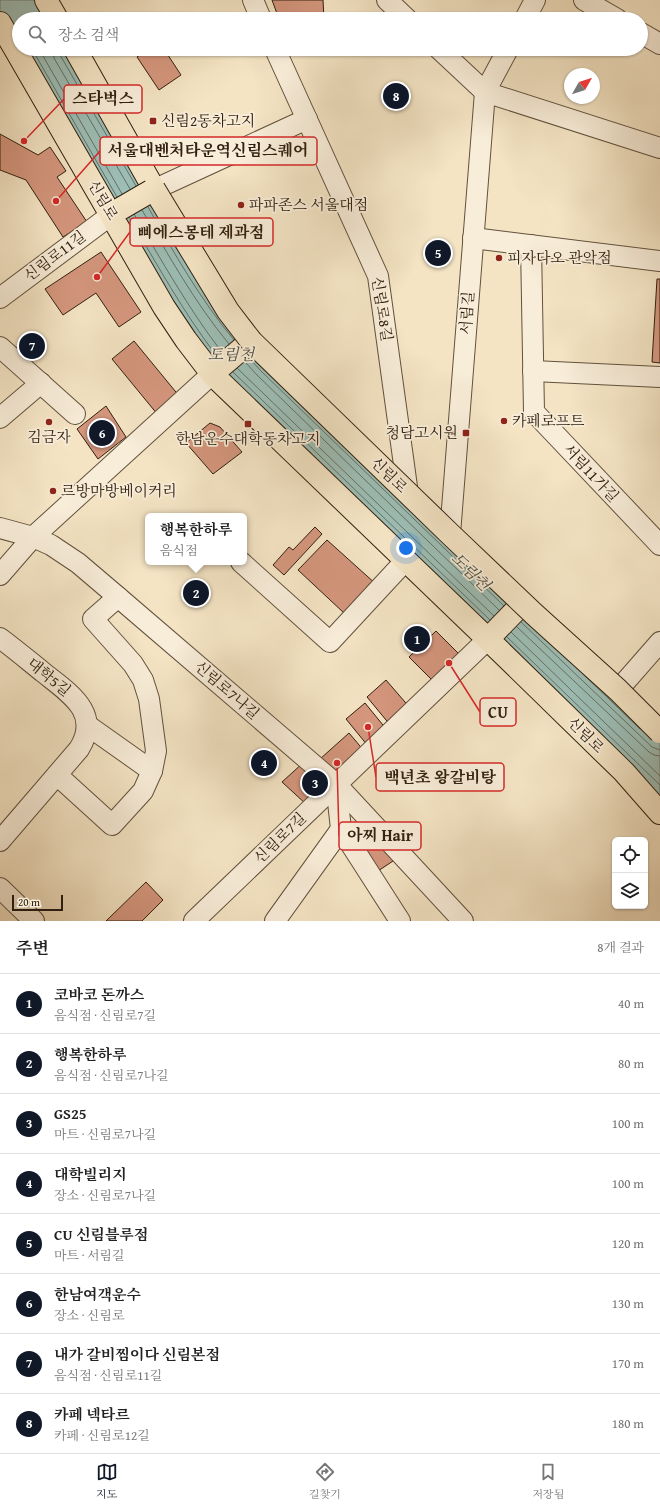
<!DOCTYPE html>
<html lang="ko">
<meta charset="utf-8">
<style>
body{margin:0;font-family:"Gentium Book Plus","Noto Serif KR",serif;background:#f2f2f2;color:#222}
.controls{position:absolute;right:12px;bottom:12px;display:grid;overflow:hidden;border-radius:6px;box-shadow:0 1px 3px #0004}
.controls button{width:36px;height:36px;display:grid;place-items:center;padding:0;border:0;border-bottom:1px solid #e0e0e0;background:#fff;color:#222;font:20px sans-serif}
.compass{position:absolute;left:564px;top:68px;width:36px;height:36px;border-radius:50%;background:#fff;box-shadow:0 1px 3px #0004;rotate:51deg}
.scale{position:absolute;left:12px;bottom:10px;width:51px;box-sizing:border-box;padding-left:4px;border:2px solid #312010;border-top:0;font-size:11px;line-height:14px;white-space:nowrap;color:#312010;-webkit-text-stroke:3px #f8edd9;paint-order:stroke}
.you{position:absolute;left:406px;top:548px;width:14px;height:14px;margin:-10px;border:3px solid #fff;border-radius:50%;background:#1a73e8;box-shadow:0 0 0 6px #1a73e833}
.badge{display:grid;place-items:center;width:26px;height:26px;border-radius:50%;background:#111827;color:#fff;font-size:13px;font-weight:700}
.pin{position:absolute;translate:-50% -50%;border:2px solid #fff;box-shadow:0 1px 4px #0006}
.popup{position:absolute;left:145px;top:513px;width:102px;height:52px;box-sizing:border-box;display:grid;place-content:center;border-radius:6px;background:#fff;filter:drop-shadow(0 1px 3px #0005);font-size:13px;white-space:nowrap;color:#767676}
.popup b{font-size:15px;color:#222}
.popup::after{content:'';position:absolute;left:50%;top:100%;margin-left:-8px;border:8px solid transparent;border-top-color:#fff}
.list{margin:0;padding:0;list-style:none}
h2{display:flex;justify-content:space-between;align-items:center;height:52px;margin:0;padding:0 16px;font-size:17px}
h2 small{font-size:13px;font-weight:400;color:#767676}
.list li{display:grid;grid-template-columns:26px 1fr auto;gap:12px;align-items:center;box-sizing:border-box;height:60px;padding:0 16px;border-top:1px solid #e0e0e0}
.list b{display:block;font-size:15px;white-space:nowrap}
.list p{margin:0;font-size:13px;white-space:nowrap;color:#767676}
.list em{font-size:13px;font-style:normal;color:#767676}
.icon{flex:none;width:22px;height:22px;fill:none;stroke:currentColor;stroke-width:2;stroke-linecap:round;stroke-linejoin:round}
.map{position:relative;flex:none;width:660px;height:921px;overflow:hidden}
.search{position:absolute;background:#fff;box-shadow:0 1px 3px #0004;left:12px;right:12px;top:12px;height:44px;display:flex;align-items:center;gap:10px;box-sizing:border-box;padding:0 14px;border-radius:22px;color:#767676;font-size:15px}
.sheet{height:532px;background:#fff}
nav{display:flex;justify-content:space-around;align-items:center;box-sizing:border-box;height:56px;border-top:1px solid #e0e0e0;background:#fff;font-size:11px;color:#767676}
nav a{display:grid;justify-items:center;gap:2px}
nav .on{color:#111827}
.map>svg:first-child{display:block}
.water{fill:#9cbeb6;stroke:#717f74}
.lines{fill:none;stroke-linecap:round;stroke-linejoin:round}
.shore{stroke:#666f63;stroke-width:1}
.building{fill:#d4967d;stroke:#312010}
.minor-casing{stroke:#62513d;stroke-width:22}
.major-casing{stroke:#312010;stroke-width:24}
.minor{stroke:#f8edd9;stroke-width:20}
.major{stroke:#f4e4c4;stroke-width:22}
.major-bridge-casing{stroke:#312010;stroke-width:24;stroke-linecap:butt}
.major-bridge{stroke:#f4e4c4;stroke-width:22}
.poi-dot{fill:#8f2418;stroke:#f8edd9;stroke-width:1.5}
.labels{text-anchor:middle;stroke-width:3.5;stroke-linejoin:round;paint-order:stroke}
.poi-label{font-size:15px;fill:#312010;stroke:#f8edd9;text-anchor:start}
.street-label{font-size:15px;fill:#312010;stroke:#f8edd9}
.water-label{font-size:16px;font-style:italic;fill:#514f42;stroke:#f8edd9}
.leader{fill:none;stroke:#d62828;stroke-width:1.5}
.callout-dot{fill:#d62828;stroke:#f8edd9;stroke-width:1.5}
.callout{fill:#f8edd9;stroke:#d62828;stroke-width:1.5}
.callout-label{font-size:16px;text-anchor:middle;font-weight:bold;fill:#312010}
</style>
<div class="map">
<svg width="660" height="921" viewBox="0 0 660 921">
<rect width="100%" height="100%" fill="#f4e4c4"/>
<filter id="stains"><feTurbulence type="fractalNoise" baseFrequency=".005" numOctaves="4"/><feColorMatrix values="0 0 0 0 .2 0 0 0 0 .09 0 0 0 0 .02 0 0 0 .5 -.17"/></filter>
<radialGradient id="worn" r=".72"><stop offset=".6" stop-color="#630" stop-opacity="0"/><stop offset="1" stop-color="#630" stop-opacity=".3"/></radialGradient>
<!-- water -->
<g class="water">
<polygon points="0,0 37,0 49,19 19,19 19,45 0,12"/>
<polygon points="21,49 67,49 200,278 660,743 660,798 410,556 194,341"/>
</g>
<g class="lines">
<!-- shore -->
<g class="shore">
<polyline points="32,49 117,197"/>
<polyline points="39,49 122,194"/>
<polyline points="53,49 54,58 130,189"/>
<polyline points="59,49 60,55 136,186"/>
<path d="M 148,207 C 174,253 200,299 234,340"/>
<path d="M 142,210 C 169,256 195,303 229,344"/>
<path d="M 134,214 C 162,261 188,308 221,351"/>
<path d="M 129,217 C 157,264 183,312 216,355"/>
<polyline points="249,358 261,371 504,606"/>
<polyline points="245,362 257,375 499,610"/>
<polyline points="237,368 494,616"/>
<polyline points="233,372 490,620"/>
<polyline points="521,622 652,747 660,750"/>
<polyline points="517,627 649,752 654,755 660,756"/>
<polyline points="511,632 660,776"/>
<polyline points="507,637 660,785"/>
<polyline points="583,674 640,729"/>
</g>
</g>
<!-- building -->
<g class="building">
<polygon points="272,0 323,0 324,19 279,19"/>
<polygon points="148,49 164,49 181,75 159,90 137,57"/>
<polygon points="0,134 38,155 50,147 66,171 57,177 87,222 63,237 26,180 0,170"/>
<polygon points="101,252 141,312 119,327 96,293 63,315 45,289"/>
<polygon points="657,279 660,279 660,363 652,362"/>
<polygon points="134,341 180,397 158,415 112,359"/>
<polygon points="106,406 126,437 98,459 77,429"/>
<polygon points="210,423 220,427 242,452 213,474 186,443"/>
<polygon points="315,527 322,534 284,575 273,565 289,547 293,550"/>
<polygon points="327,540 377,585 344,613 298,570"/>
<polygon points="436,631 462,657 435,683 409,657"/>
<polygon points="386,680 411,709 391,726 367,697"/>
<polygon points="365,703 387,730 368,746 346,719"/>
<polygon points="349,733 365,752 339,772 333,770 320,759"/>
<polygon points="304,762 329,782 307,805 282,782"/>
<polygon points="367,824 399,857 375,873 353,837"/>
<polygon points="146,882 163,900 142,921 106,921"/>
</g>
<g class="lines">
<!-- minor casing -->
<g class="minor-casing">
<g id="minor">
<polyline points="253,0 261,19"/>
<polyline points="387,0 407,19"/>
<polyline points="584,0 617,19"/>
<polyline points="525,19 535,0"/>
<polyline points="641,33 660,44"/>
<polyline points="275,49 378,276 408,494"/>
<polyline points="439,49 485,92 660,148"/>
<polyline points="151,191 307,119"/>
<polyline points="473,238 660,261"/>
<polyline points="531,245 534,412 660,545"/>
<polyline points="0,298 111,215"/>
<polyline points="0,347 75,414"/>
<polyline points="533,371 660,377"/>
<polyline points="0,418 41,383"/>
<polyline points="0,528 33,537 51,545 78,563 118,597 336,784 463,921"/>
<polyline points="450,534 485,92 508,49"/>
<polyline points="241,562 330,642 406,560"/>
<polyline points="0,575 33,537 212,374"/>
<path d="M 0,638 C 15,649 29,661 44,673 C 69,693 102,713 79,749 L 0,841"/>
<polyline points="618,690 660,642"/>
<polyline points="87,725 152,771"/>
<polyline points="57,775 112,825 143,791 152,771 156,751 149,699 143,680 133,664 93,619 118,597"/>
<polyline points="336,784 341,829 400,921"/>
<polyline points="0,888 34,921"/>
<polyline points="194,921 488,639"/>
<polyline points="275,921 341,829"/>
</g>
</g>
<!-- major casing -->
<g class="major-casing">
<g id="major">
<polyline points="46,0 57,19"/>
<polyline points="0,23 164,307 186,340 212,374 499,650 624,772 660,813"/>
<polyline points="75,49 154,189"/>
<polyline points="212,374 251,341"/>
<polyline points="488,639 520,606"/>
</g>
</g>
<!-- minor -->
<use href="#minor" class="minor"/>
<!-- major -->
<use href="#major" class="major"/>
<!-- major-bridge casing -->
<g class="major-bridge-casing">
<g id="major-bridge">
<polyline points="154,189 228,311 251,341 450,534 534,614 618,690 660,732"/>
<polyline points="120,209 151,191"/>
</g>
</g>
<!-- major-bridge -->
<use href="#major-bridge" class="major-bridge"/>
</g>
<!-- markers -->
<g class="poi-dot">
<rect x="149" y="117" width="8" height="8" rx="2"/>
<circle cx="241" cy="205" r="4"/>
<circle cx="499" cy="258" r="4"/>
<circle cx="504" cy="421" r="4"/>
<circle cx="49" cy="422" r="4"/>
<rect x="244" y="420" width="8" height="8" rx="2"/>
<rect x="462" y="429" width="8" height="8" rx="2"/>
<circle cx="53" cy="491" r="4"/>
</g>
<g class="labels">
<!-- poi labels -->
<g class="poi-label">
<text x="161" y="126">신림2동차고지</text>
<text x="249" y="210">파파존스 서울대점</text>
<text x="507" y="263">피자다오 관악점</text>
<text x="512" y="426">카페로프트</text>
<text x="458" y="438" text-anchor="end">청담고시원</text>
<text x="49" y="442" text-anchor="middle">김금자</text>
<text x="248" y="444" text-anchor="middle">한남운수대학동차고지</text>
<text x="61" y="496">르방마방베이커리</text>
</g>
<!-- street labels -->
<g class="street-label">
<text transform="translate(103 200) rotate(60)" y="5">신림로</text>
<text transform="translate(55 256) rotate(-37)" y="5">신림로11길</text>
<text transform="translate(382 309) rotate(81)" y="5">신림로8길</text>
<text transform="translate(467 313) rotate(-86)" y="5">서림길</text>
<text transform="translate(591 473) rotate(47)" y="5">서림11가길</text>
<text transform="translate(389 475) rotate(44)" y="5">신림로</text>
<text transform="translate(49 677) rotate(39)" y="5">대학5길</text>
<text transform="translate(227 690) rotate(41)" y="5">신림로7나길</text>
<text transform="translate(586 735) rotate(45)" y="5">신림로</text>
<text transform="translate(280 838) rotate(-44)" y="5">신림로7길</text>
</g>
<!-- water labels -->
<g class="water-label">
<text x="231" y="360">도림천</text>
<text transform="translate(471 571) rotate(44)" y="6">도림천</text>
</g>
</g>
<!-- callouts -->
<path class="leader" d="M24 141L64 99M56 201L100 151M97 277L130 232M449 663L480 712M368 727L376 777M337 763L339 836"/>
<g class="callout-dot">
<circle cx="24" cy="141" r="4"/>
<circle cx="56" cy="201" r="4"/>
<circle cx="97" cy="277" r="4"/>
<circle cx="449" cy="663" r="4"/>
<circle cx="368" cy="727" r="4"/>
<circle cx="337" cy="763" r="4"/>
</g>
<g class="callout">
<rect x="64" y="85" width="78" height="28" rx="4"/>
<rect x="100" y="137" width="217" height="28" rx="4"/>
<rect x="130" y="218" width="143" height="28" rx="4"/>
<rect x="480" y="698" width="36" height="28" rx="4"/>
<rect x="376" y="763" width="128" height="28" rx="4"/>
<rect x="339" y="822" width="82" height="28" rx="4"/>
</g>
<g class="callout-label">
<text x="103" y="104">스타벅스</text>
<text x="208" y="156">서울대벤처타운역신림스퀘어</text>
<text x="201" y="238">삐에스몽테 제과점</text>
<text x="498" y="718">CU</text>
<text x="440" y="783">백년초 왕갈비탕</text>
<text x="380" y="841">아찌 Hair</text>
</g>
<rect width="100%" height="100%" filter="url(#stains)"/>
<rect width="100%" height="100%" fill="url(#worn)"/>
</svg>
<div class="controls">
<button><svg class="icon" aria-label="locate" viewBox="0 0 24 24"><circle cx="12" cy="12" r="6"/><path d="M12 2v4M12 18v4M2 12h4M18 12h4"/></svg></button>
<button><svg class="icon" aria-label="layers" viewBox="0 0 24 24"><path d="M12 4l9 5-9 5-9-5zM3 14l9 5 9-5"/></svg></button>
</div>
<svg class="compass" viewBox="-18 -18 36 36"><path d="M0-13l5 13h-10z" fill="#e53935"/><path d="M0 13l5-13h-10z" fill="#767676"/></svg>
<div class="scale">20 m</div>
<div class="you"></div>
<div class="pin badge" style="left:417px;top:639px">1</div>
<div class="pin badge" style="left:196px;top:593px">2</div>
<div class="popup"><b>행복한하루</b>음식점</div>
<div class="pin badge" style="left:315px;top:783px">3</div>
<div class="pin badge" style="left:264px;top:763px">4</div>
<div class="pin badge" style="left:438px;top:253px">5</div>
<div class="pin badge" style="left:102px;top:433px">6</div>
<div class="pin badge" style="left:32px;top:346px">7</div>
<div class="pin badge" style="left:396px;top:96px">8</div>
<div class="search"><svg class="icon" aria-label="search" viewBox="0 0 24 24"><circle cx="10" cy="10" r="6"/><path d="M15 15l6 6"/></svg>장소 검색</div>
</div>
<section class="sheet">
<h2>주변<small>8개 결과</small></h2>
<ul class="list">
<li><span class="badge">1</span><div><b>코바코 돈까스</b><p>음식점 · 신림로7길</p></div><em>40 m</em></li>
<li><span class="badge">2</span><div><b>행복한하루</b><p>음식점 · 신림로7나길</p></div><em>80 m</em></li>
<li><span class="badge">3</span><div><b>GS25</b><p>마트 · 신림로7나길</p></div><em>100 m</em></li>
<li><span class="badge">4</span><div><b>대학빌리지</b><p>장소 · 신림로7나길</p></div><em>100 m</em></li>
<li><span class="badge">5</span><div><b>CU 신림블루점</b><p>마트 · 서림길</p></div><em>120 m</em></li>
<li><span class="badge">6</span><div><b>한남여객운수</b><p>장소 · 신림로</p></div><em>130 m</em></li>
<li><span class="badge">7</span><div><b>내가 갈비찜이다 신림본점</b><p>음식점 · 신림로11길</p></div><em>170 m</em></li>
<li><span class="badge">8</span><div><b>카페 넥타르</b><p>카페 · 신림로12길</p></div><em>180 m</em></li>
</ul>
</section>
<nav>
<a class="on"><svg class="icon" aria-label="map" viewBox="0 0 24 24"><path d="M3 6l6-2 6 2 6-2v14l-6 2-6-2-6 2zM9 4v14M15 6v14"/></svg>지도</a>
<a><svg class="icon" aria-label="directions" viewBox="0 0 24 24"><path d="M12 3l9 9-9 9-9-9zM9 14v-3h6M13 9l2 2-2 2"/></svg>길찾기</a>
<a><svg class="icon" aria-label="saved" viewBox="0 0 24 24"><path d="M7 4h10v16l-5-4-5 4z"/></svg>저장됨</a>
</nav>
